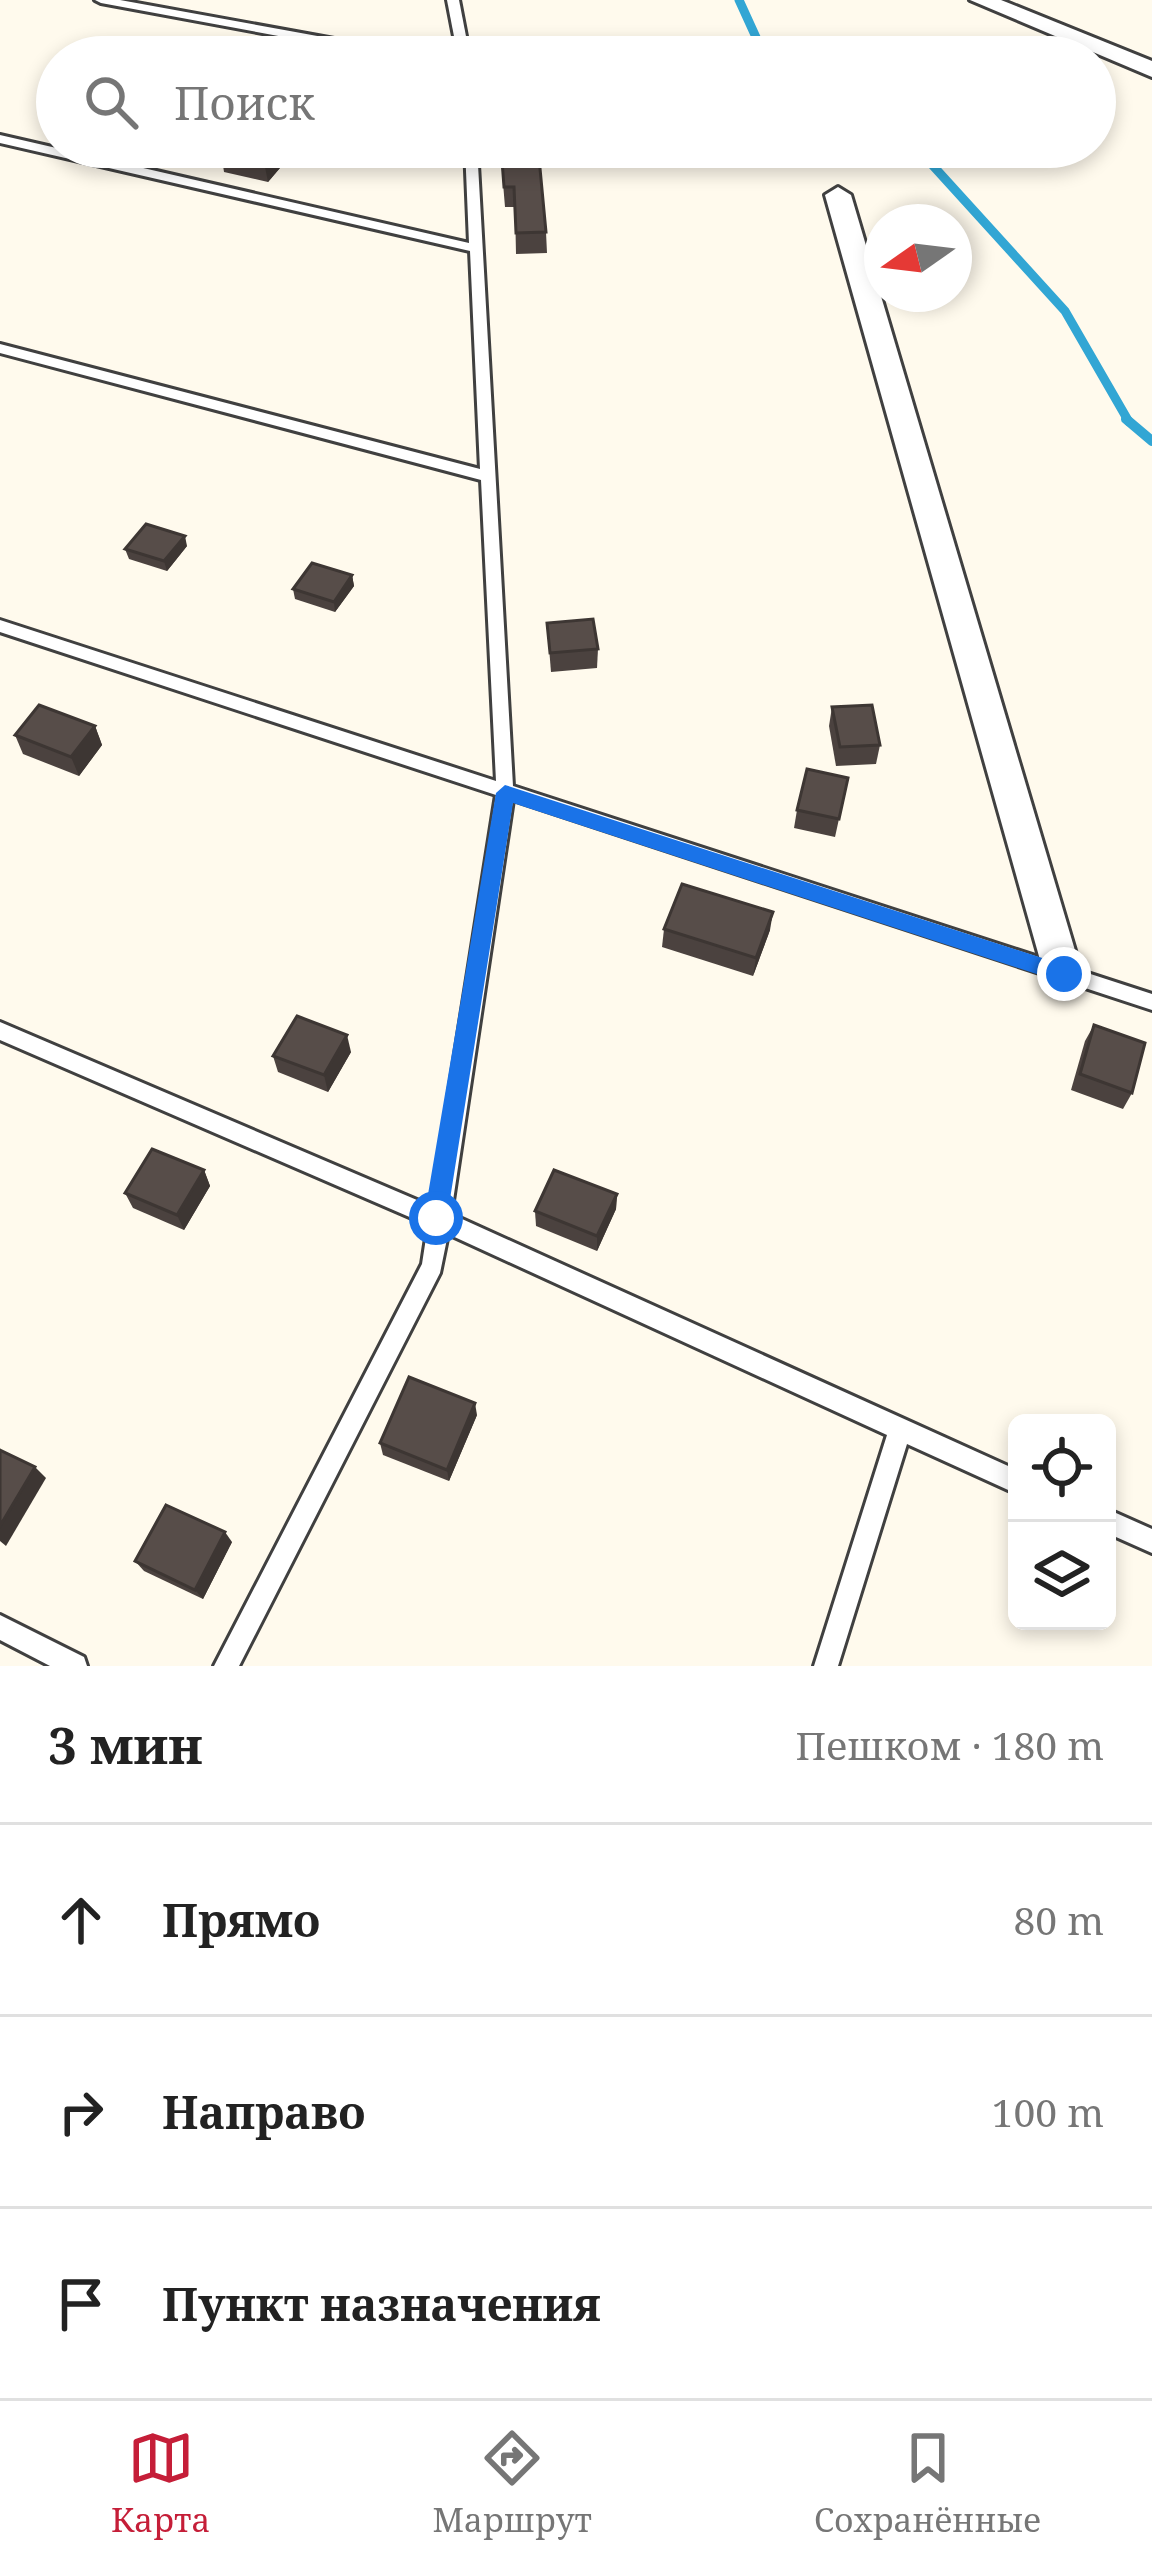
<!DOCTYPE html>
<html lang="ru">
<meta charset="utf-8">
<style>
body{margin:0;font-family:"Noto Serif",serif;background:#f2f2f2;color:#222}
.controls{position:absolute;right:36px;bottom:36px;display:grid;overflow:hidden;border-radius:18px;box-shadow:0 6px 18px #0003}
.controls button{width:108px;height:108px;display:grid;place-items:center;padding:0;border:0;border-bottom:3px solid #e0e0e0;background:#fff;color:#222;font:60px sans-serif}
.compass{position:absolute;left:864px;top:204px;width:108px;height:108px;border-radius:50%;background:#fff;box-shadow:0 6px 18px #0003;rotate:256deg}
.stop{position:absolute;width:36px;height:36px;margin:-27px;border:9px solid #1a73e8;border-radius:50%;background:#fff}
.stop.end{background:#1a73e8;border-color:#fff;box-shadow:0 3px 12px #0008}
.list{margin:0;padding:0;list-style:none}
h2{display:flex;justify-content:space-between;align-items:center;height:156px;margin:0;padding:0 48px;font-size:51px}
h2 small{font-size:39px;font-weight:400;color:#767676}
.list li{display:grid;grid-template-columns:78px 1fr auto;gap:36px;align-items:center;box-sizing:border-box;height:192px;padding:0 48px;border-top:3px solid #e0e0e0}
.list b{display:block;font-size:45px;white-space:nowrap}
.list em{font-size:39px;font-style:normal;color:#767676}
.icon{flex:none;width:66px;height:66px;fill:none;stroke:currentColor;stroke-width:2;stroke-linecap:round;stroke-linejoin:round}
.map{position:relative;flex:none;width:1152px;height:1666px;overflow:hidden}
.search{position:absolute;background:#fff;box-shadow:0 6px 18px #0003;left:36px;right:36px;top:36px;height:132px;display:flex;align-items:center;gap:30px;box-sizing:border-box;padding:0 42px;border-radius:66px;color:#767676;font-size:45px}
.sheet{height:732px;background:#fff}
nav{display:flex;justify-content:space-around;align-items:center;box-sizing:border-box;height:168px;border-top:3px solid #e0e0e0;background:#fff;font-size:33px;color:#767676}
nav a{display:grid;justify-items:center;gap:6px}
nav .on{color:#c51e38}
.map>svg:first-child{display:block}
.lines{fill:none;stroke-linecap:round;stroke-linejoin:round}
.stream-far1{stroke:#32a6d4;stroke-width:9}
.stream{stroke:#32a6d4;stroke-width:10}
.service-casing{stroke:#404040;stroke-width:6}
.minor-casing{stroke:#404040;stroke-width:6}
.service{fill:#fff;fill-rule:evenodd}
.minor{fill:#fff;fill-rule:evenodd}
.wall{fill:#4b423f}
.shaded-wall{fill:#3d3633}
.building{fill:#574d49;stroke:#3d3633;stroke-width:3}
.route{fill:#1a73e8}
</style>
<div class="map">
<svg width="1152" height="1666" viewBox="0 0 1152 1666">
<rect width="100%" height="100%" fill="#fffaed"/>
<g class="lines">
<!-- stream-far1 -->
<g class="stream-far1">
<polyline points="739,0 765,57"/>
<polyline points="916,147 1065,311 1129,422"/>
</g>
<!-- stream -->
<polyline class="stream" points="1126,419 1152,441"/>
<!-- service casing -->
<g class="service-casing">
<g id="service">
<polygon points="95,0 120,0 411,53 417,57 392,57 101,3"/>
<polygon points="447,0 459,0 470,57 458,57"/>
<polygon points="0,135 469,243 465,147 477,147 513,786 1152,994 1152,1010 513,800 451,1214 1017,1470 1017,1494 907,1444 838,1666 814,1666 887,1435 448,1234 440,1273 239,1666 214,1666 422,1264 428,1225 0,1040 0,1022 431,1206 496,795 0,632 0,620 496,781 481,480 0,353 0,344 480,469 470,251 0,143"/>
<polygon points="1107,1509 1152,1529 1152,1553 1107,1533"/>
<polygon points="0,1615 84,1657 87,1666 50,1666 0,1640"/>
</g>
</g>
<!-- minor casing -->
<g class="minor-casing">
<g id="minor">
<polygon points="970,0 1001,0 1152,61 1152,77"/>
<polygon points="838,187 851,195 1082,974 1077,986 1063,990 1049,986 1044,974 825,195"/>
</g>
</g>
<!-- service -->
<use href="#service" class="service"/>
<!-- minor -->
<use href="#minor" class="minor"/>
</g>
<!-- wall -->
<g class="wall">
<polygon points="225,147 290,147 291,155 268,182 224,172 221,152"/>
<polygon points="500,147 546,232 547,253 516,254 515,207 505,207"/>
<polygon points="187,546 167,571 129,559 125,549"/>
<polygon points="352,575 354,586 335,612 295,599 293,589"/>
<polygon points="547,623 598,649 597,668 551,672"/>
<polygon points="832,707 880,745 876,764 836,766 829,726"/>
<polygon points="95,726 102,745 79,776 23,754 15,735"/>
<polygon points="848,778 835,837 794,828 797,810"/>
<polygon points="664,929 770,930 753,976 662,947"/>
<polygon points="1094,1025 1132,1093 1123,1109 1071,1090 1085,1041"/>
<polygon points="351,1052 328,1092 278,1072 273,1056"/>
<polygon points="204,1170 210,1186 184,1230 133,1208 125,1193"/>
<polygon points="617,1194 616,1209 597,1251 536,1226 535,1211"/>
<polygon points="477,1415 449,1481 383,1455 380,1443"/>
<polygon points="232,1542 203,1599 144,1571 135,1561"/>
</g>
<!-- shaded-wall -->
<g class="shaded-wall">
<polygon points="277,147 290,147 291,155 268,182 264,162"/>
<polygon points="185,536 187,546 167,571 164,561"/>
<polygon points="352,575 354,586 335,612 334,602"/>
<polygon points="95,726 102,745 79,776 71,757"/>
<polygon points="773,912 770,930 753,976 756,958"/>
<polygon points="347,1035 351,1052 328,1092 324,1075"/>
<polygon points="204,1170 210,1186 184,1230 177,1215"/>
<polygon points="617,1194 616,1209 597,1251 597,1236"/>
<polygon points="475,1403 477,1415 449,1481 447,1470"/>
<polygon points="35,1467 46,1478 6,1546 0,1541 0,1526"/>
<polygon points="225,1532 232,1542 203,1599 195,1590"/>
</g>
<!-- building -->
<g class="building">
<polygon points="225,147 277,147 264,162 221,152"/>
<polygon points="501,147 538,147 546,232 516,233 514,187 504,187"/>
<polygon points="146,524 185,536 164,561 125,549"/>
<polygon points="312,563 352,575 334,602 293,589"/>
<polygon points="593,619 598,649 550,653 547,623"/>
<polygon points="39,705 95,726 71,757 15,735"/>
<polygon points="872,705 880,745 840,747 832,707"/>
<polygon points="807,769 848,778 839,819 797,810"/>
<polygon points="682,884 773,912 756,958 664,929"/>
<polygon points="297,1016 347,1035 324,1075 273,1056"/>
<polygon points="1094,1025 1145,1043 1132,1093 1080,1074"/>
<polygon points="152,1149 204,1170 177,1215 125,1193"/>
<polygon points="554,1170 617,1194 597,1236 535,1211"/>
<polygon points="409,1377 475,1403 447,1470 380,1443"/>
<polygon points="0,1450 35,1467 0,1526"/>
<polygon points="166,1505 225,1532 195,1590 135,1561"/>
</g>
<!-- route -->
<polygon class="route" points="505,785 1064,965 1074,974 1064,983 513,803 447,1218 436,1229 424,1218 496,793"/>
</svg>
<div class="controls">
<button><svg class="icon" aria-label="locate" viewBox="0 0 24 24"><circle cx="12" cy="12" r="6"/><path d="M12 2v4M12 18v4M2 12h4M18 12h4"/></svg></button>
<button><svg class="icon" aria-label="layers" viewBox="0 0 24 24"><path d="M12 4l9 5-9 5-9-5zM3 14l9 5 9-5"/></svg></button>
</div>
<svg class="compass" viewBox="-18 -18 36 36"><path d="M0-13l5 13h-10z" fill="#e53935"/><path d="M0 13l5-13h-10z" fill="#767676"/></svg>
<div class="stop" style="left:436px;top:1218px"></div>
<div class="stop end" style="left:1064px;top:974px"></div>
<div class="search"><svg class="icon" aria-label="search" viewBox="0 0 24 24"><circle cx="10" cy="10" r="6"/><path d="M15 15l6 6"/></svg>Поиск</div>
</div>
<section class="sheet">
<h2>3 мин<small>Пешком · 180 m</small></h2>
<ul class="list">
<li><svg class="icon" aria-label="ahead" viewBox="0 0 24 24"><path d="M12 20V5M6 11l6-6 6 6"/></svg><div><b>Прямо</b></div><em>80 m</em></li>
<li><svg class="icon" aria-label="right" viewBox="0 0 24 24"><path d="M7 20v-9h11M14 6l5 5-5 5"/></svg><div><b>Направо</b></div><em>100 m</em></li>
<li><svg class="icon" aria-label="arrive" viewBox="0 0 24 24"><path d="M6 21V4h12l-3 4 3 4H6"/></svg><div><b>Пункт назначения</b></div></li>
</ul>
</section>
<nav>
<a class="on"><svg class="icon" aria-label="map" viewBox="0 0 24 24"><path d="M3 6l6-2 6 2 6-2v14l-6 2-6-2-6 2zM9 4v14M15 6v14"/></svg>Карта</a>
<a><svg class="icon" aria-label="directions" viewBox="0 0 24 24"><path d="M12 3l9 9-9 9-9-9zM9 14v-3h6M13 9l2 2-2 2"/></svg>Маршрут</a>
<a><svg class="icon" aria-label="saved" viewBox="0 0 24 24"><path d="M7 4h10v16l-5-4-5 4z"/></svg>Сохранённые</a>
</nav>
